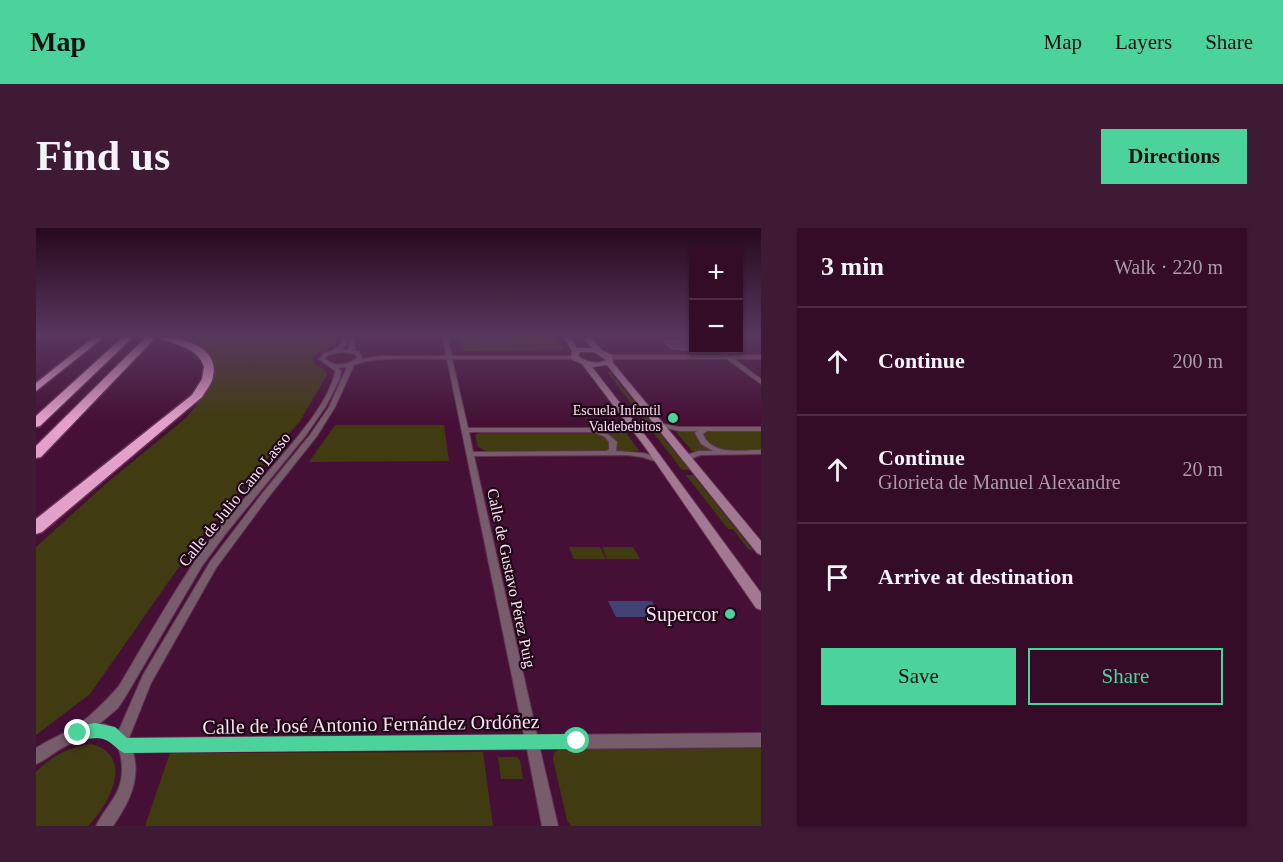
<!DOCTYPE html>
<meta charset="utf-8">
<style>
body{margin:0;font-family:"Times New Roman",serif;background:#3f1a34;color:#f1f3f6}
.controls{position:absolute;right:18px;top:18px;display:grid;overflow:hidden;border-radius:0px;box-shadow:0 2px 4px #0004}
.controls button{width:54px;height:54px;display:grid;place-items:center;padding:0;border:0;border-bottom:2px solid #4e2c45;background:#340c28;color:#f1f3f6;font:30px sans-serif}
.stop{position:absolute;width:18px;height:18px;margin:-14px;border:4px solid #4cd39b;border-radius:50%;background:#fff}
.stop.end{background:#4cd39b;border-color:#fff;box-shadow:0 2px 6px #0008}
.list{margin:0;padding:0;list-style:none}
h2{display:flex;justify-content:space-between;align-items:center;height:78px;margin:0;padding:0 24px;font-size:26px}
h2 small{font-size:20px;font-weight:400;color:#a99ba8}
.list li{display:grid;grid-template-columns:39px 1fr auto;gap:18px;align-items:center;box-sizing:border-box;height:108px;padding:0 24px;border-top:2px solid #4e2c45}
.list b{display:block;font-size:22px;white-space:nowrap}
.list p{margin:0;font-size:20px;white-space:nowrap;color:#a99ba8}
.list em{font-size:20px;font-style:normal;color:#a99ba8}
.actions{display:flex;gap:12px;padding:18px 24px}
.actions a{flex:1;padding:14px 0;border:2px solid #4cd39b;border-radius:0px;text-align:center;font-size:21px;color:#4cd39b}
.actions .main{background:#4cd39b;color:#111}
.icon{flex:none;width:33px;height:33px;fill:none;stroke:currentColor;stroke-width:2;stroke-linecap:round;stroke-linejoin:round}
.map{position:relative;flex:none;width:725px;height:598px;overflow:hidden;border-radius:0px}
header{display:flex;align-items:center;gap:36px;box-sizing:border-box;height:84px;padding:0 30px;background:#4cd39b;color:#111}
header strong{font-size:28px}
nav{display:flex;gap:33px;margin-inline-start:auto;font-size:21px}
.intro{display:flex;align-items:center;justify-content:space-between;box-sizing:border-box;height:144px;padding:0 36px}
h1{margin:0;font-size:42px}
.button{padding:15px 27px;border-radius:0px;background:#4cd39b;color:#111;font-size:21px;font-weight:700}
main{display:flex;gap:36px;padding:0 36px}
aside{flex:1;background:#340c28;border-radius:0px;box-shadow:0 2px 4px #0004}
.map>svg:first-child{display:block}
.green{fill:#403b10}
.water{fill:#414174}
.building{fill:#683d6f;stroke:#9a6da2;stroke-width:1.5}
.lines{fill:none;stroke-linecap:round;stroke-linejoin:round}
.street-casing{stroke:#633254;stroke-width:2}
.secondary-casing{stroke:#633254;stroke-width:2}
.highway-casing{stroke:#633254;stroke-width:3}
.street{fill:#775c6c;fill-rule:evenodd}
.secondary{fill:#a37892;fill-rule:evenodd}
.highway{fill:#e3a1ca;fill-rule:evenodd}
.route{fill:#4cd39b}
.poi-dot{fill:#4cd39b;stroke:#1f0817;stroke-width:2}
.labels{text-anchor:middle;stroke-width:4.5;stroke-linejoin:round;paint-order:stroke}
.far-poi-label{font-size:14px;fill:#fee2f3;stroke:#1f0817;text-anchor:end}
.street-label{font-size:16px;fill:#fee2f3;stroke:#1f0817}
.near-poi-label{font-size:20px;fill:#fee2f3;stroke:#1f0817;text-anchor:end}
.near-street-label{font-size:20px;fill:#fee2f3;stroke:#1f0817}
</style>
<header>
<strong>Map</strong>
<nav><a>Map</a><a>Layers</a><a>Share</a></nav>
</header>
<div class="intro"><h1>Find us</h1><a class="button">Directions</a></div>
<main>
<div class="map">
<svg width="725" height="598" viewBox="0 0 725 598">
<rect width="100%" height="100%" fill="#461036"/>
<!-- green -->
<g class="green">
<polygon points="148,109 299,109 299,116 281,126 277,130 279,137 289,141 291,147 264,193 159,316 54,466 0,507 0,319 73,253 150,190 165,171 179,146 173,127"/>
<polygon points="424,109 519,109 528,122 428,123"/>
<polygon points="571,144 574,144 654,242 646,242"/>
<polygon points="299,197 408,197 413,233 273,234"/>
<polygon points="589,203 603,223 452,224 442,219 439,207 445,204"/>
<polygon points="725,203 725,223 656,223 640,204"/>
<polygon points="650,247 657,247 717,322 712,321 697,301 692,301"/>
<polygon points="533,319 564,319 570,331 538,331"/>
<polygon points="566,319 597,319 604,331 571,331"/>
<path d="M 55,516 C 99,527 74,576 52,598 L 0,598 L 0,544 C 15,528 33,519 55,516 Z"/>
<polygon points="725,520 725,598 535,598 531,592 517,531 518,525 523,521"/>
<polygon points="447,524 457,598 109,598 134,525"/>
<polygon points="462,529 481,529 484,532 487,551 465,551"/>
</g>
<!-- water -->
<polygon class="water" points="572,373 616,373 624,389 580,389"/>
<!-- building -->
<polygon class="building" points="643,109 657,109 657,122 637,121 628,113 648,113"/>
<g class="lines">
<!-- street casing -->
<g class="street-casing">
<g id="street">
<path d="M 307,109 L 311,109 L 311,116 L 305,121 L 313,122 L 314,109 L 318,109 L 319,123 L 323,124 L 326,131 L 346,128 L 410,128 L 407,109 L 411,109 L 416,128 L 540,128 L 541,129 L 538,131 L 416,131 L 432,200 L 581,200 L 589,198 L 595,193 L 598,195 L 593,201 L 581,204 L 567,204 L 573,207 L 581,214 L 580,223 L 607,225 L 625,230 L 626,232 L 622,234 L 606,229 L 591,227 L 438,228 L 501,507 L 725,505 L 725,519 L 504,521 L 522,598 L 506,598 L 491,521 L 97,524 C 105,551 93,575 77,598 L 60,598 C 66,585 76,575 82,562 C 87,550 87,538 84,525 C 77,501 44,510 28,519 C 18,524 10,532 0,536 L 0,520 C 11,513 22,508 34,502 C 48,495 72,471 83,458 C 108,416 132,373 159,333 C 183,297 215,264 243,231 C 261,210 295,171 299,143 L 283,131 L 288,125 L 297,123 L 306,115 ZM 305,124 L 319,126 L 321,130 C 311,138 299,139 289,131 L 292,127 ZM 411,131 L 488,507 L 93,510 L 115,455 L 180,340 L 231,271 L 281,208 L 299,179 L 318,137 C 335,128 390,131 411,131 ZM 311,139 L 293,179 L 274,207 L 225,267 L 174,334 L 107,447 L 83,502 L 68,496 L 62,497 L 82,480 L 91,466 L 166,338 L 191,304 L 270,207 L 290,178 L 304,150 L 305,143 L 302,140 ZM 433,204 L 558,204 L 569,209 L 573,214 L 573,221 L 571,223 L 437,224 Z"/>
<polygon points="681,122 686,122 693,127 725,127 725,131 698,131 725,151 725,156 691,131 573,131 570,129 573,127 687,127"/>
<path d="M 623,195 L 643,199 L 725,199 L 725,203 L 671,203 L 667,206 C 675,228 706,222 725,222 L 725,226 L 664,227 L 653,232 L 647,232 L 647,228 L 663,223 L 677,223 L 665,216 L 659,205 L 661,203 L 643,203 L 621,198 L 621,196 Z"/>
</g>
</g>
<!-- secondary casing -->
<g class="secondary-casing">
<path id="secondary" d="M 528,109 L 534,109 L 541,120 L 556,120 L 547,109 L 554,109 L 567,123 L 576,127 L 577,135 L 725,313 L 725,327 L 721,325 L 571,137 L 556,139 L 615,215 L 725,365 L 725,382 L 720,380 L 609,219 L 546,136 L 535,131 L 536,123 ZM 544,124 L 558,124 L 570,132 C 560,137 551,134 542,128 Z"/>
</g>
<!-- highway casing -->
<g class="highway-casing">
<g id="highway">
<polygon points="58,109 68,109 0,163 0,155"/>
<polygon points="87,109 97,109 4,198 0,199 0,188"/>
<polygon points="110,109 120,109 5,229 0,230 0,218"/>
<path d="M 123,109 C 145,108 184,119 177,148 C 176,156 170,162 166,169 L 6,304 L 0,306 L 0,291 L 156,167 L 166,151 L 168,139 C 161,117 139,119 123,109 Z"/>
</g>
</g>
<!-- street -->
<use href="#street" class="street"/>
<!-- secondary -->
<use href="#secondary" class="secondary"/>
<!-- highway -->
<use href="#highway" class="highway"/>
</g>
<!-- sky -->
<linearGradient id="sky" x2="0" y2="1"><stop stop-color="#26091e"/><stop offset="0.56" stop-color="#57375d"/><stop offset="1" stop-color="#57375d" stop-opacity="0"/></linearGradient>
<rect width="725" height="193" fill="url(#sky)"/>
<!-- route -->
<path class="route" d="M 59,495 L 79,499 L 91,510 L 541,506 L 546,508 L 548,513 L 546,518 L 541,521 L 88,525 C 80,521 75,513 67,511 C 57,508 47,514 37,510 L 35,505 L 37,499 Z"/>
<!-- markers -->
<g class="poi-dot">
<circle cx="637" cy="190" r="6"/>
<circle cx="694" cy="386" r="6"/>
</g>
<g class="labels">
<!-- far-poi labels -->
<g class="far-poi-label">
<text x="625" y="187">Escuela Infantil<tspan x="625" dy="16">Valdebebitos</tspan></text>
</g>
<!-- street labels -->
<g class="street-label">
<text transform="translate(198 271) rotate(-51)" y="6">Calle de Julio Cano Lasso</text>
<text transform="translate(476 350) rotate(78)" y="6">Calle de Gustavo Pérez Puig</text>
</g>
<!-- near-poi labels -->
<g class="near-poi-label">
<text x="682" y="393">Supercor</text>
</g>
<!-- near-street labels -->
<g class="near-street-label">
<text transform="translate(335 496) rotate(-1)" y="7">Calle de José Antonio Fernández Ordóñez</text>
</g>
</g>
</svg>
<div class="controls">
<button>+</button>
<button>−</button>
</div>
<div class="stop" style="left:541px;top:513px"></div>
<div class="stop end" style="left:42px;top:505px"></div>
</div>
<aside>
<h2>3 min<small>Walk · 220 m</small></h2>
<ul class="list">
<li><svg class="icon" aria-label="ahead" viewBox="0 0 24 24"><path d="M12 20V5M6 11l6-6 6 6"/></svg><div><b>Continue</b></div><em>200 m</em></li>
<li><svg class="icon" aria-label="ahead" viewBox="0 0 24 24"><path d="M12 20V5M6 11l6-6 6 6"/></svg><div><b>Continue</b><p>Glorieta de Manuel Alexandre</p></div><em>20 m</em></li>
<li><svg class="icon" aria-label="arrive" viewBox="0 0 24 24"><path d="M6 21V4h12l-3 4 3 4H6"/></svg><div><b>Arrive at destination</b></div></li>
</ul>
<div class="actions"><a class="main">Save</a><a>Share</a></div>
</aside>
</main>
